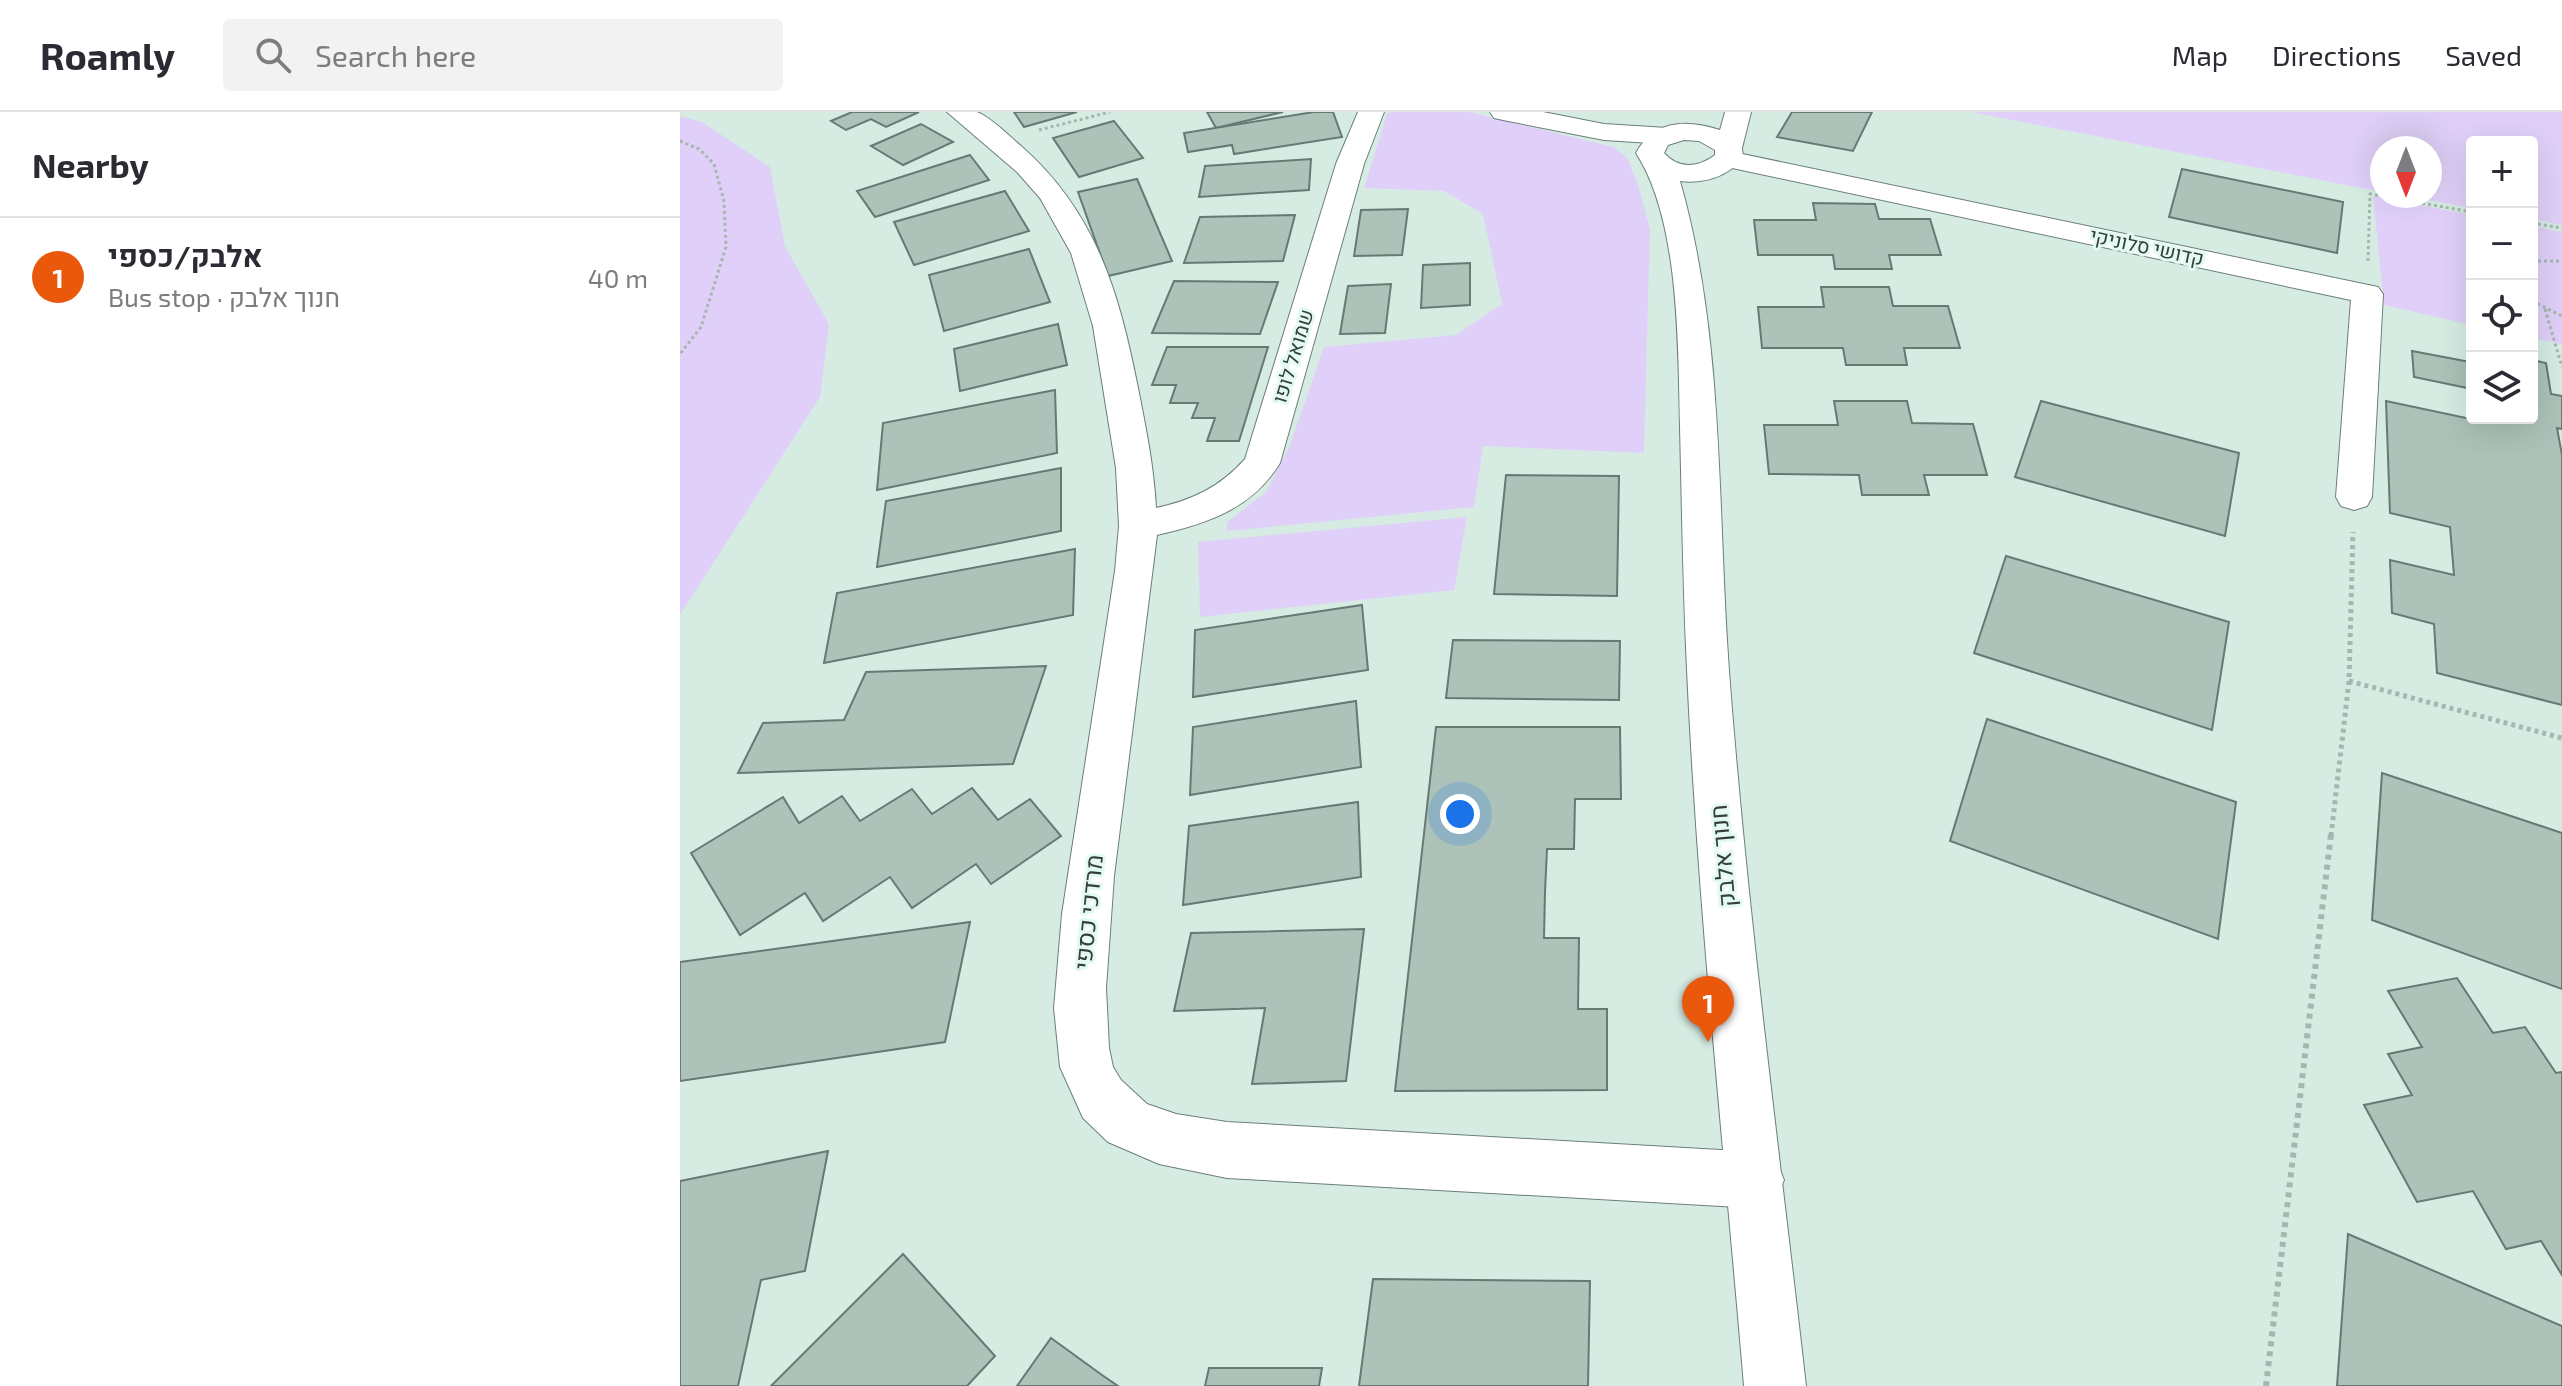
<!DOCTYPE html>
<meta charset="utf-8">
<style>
body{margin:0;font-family:"Exo 2",Heebo,sans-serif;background:#f2f2f3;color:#2b2b33}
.controls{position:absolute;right:24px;top:24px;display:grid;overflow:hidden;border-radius:8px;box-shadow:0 8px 32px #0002}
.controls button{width:72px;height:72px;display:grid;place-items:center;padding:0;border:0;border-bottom:2px solid #e1e1e2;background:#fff;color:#2b2b33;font:40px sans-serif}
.compass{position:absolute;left:1690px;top:24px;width:72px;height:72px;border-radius:50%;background:#fff;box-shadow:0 8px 32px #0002;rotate:180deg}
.you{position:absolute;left:780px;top:702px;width:28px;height:28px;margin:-20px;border:6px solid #fff;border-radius:50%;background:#1a73e8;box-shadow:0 0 0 12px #1a73e833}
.badge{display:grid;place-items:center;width:52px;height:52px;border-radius:50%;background:#ea580c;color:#fff;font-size:26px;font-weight:700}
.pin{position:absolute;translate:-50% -66px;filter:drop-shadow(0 2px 4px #0008)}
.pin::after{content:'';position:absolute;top:42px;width:28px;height:24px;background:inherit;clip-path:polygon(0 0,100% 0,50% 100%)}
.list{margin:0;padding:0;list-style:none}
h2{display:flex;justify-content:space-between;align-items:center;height:104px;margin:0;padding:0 32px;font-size:34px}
h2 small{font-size:26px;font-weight:400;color:#7c7c81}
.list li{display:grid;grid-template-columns:52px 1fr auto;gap:24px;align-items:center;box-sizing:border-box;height:120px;padding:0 32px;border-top:2px solid #e1e1e2}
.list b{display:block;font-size:30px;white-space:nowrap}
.list p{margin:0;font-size:26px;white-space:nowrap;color:#7c7c81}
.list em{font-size:26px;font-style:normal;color:#7c7c81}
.icon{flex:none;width:44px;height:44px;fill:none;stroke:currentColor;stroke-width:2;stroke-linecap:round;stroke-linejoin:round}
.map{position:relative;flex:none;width:1882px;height:1274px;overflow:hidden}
header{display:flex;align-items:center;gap:48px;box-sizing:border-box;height:112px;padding:0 40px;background:#fff;border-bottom:2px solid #e1e1e2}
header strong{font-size:38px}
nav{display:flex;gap:44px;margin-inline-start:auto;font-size:28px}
.search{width:560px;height:72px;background:#f2f2f3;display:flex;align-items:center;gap:20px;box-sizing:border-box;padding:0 28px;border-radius:8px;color:#7c7c81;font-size:30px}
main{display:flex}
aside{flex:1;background:#fff}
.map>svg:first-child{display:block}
.green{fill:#e0d0f9}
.building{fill:#adc2b9;stroke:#667a72;stroke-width:2}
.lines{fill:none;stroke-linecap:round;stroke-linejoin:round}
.street-casing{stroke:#6b7f77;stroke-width:2}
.secondary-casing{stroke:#6b7f77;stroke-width:2}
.path-far2{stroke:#a5b7af;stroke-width:3;stroke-dasharray:3 3;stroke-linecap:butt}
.path-far1{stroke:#a5b7af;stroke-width:5;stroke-dasharray:4 4;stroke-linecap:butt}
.path{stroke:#a5b7af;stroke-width:6;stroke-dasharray:5 5;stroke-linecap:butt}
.street{fill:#fff;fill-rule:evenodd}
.secondary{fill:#fff;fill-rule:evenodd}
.labels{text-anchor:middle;stroke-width:6;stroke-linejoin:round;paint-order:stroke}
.far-street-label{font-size:20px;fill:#363e3b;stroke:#e3faf0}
.street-label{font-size:24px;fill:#363e3b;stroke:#e3faf0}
</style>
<header>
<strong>Roamly</strong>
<div class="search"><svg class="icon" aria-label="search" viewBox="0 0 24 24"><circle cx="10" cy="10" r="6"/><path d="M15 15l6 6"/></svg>Search here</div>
<nav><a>Map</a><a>Directions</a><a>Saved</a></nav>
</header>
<main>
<aside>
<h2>Nearby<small></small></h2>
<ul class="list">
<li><span class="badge">1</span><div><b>אלבק/כספי</b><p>Bus stop · חנוך אלבק</p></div><em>40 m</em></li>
</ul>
</aside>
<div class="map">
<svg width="1882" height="1274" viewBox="0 0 1882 1274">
<rect width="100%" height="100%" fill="#d6ece3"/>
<!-- green -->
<g class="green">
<polygon points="712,0 789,0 934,35 948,47 959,76 970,118 964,341 803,334 794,395 547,419 547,410 586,380 610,333 644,235 776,223 822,192 803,102 764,79 684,76 707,2"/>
<polygon points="1291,0 1882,0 1882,113 1852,107 1852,30 1792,30 1792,96 1724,84 1750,84 1750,36 1702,36 1702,80"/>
<polygon points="0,4 22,10 90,55 105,134 149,212 140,285 0,503"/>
<polygon points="1693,84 1792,103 1792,213 1704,193"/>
<polygon points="1852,114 1882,120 1882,232 1852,226"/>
<polygon points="787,405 774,478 520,505 518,430"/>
</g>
<!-- building -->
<g class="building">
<polygon points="172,0 239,0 206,15 191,7 166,18 151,9"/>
<polygon points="334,0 397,0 344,15"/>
<polygon points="527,0 603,0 536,16"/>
<polygon points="634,0 653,0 662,25 554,42 552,33 508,40 504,21"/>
<polygon points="1112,0 1192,0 1173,39 1097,25"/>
<polygon points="434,9 463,46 399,65 373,26"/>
<polygon points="241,12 273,30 223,53 191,34"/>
<polygon points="290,43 309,68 195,105 177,79"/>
<polygon points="631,47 629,78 519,85 525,54"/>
<polygon points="1502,57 1663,90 1657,141 1489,105"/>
<polygon points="457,67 492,149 428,164 398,80"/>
<polygon points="325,79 349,119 234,153 214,110"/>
<polygon points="1133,91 1195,92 1199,107 1250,107 1261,143 1209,143 1212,157 1155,157 1153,143 1078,143 1074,108 1136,108"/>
<polygon points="728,97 722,143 674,144 681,98"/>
<polygon points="615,103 603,149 504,151 520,105"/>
<polygon points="349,137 370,190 264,219 249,163"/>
<polygon points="790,151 790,193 741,196 743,153"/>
<polygon points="494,169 598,170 580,222 472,221"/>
<polygon points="711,172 705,221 660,222 668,174"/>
<polygon points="1141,175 1209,175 1213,194 1268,194 1280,236 1224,236 1227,253 1166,253 1163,236 1082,236 1078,195 1144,195"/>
<polygon points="378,212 387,253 280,279 274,237"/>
<polygon points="487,235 588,235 559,329 527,329 535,306 512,306 518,291 490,291 496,273 472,273"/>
<polygon points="1788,235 1792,236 1792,277 1734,265 1732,239 1790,250"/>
<polygon points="1852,248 1866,251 1871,282 1882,284 1882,317 1877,316 1882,343 1882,593 1757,561 1754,512 1712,501 1710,448 1774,463 1770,415 1710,401 1706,289 1800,309 1799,306 1852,306"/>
<polygon points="375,278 377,341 197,378 203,311"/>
<polygon points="1154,289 1227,289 1232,311 1293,312 1307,363 1244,363 1249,383 1182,383 1179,363 1089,362 1084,313 1158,313"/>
<polygon points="1361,289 1559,341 1545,424 1335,365"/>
<polygon points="381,356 381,419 197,455 206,389"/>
<polygon points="826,363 939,364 937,484 814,482"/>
<polygon points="395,437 393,503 144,551 157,481"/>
<polygon points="1326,444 1549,510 1532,618 1294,541"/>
<polygon points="682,493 688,558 513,585 515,518"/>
<polygon points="773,528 940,529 939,588 766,586"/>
<polygon points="366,554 333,652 58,661 83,611 164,608 186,560"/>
<polygon points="676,589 681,655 510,683 513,615"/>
<polygon points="1307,607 1556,690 1538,827 1270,729"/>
<polygon points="756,615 940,615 941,687 895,687 894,737 867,737 865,780 864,826 899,826 898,897 927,897 927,978 715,979"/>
<polygon points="1702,661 1882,721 1882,877 1692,808"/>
<polygon points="292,676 318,708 350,687 381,724 311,772 296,752 232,796 210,765 143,809 125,781 60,823 11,741 103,685 119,711 162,684 180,709 232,677 252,702"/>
<polygon points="678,690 681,765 503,793 509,714"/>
<polygon points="290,810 265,930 0,969 0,850"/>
<polygon points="684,817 666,969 572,972 585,896 494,899 511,821"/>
<polygon points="1777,866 1813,921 1845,915 1876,961 1882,960 1882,1163 1861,1129 1826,1137 1793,1079 1737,1090 1684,993 1732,983 1708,942 1742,935 1708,879"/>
<polygon points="148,1039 125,1159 81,1168 58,1274 0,1274 0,1069"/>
<polygon points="1668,1122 1882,1214 1882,1274 1657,1274"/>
<polygon points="223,1142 315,1244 287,1274 91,1274"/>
<polygon points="693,1167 910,1169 908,1274 679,1274"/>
<polygon points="371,1226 422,1263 438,1274 337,1274"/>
<polygon points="529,1256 642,1256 639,1274 525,1274"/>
</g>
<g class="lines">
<!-- street casing -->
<g class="street-casing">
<g id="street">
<path d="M 267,0 C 276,0 289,0 297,0 C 312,6 329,24 341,34 C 416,100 439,180 458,276 C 466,316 474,356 476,396 C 513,388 540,375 565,347 L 656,52 L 678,0 L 704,0 L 684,52 L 600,351 C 572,397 526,412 477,423 L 434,764 L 426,876 L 429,936 L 433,955 L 441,968 L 467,992 L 496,1002 L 547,1010 L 1076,1040 L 1096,1048 L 1104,1068 L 1096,1088 L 1076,1096 L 547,1066 L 479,1052 L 428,1030 L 403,1006 L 380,955 L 374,896 L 382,802 L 435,459 L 439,414 L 436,356 L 413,214 L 391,141 L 360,86 L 337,60 Z"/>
<polygon points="810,0 863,0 924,12 987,16 996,18 1000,24 996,30 987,32 924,28 823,8 814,6"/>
<polygon points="1048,39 1698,175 1703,182 1692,385 1687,394 1674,398 1661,394 1656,385 1671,188 1038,53 1034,47 1038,41"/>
</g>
</g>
<!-- secondary casing -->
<g class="secondary-casing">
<path id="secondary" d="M 1045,0 L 1071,0 L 1062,36 L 1063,45 C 1049,65 1023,72 1000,69 C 1045,227 1037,396 1049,559 C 1067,798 1099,1036 1126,1274 L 1064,1274 C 1044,1036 1018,797 1007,558 C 1003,477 1002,396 1000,315 C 998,234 1000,109 956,41 C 974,8 1006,7 1040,18 ZM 1004,28 L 1019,29 L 1035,38 L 1035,43 C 1018,56 998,57 984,41 L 988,33 Z"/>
</g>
<!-- path-far2 -->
<g class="path-far2">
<polyline points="359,18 430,0"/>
<polyline points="0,29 19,37 34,52 44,89 46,135 21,215 0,242"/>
<polyline points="1852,111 1882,116"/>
<polyline points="1852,131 1856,148"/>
<polyline points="1688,149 1690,82 1792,100"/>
<polyline points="1852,149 1882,149"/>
<polyline points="1852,189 1882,204"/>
<polyline points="1865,197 1882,255"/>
</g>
<!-- path-far1 -->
<g class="path-far1">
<polyline points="1669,569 1882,626"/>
<polyline points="1651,724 1669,569 1673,420"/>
</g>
<!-- path -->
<polyline class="path" points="1586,1274 1651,722"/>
<!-- street -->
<use href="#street" class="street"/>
<!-- secondary -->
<use href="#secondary" class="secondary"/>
</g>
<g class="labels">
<!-- far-street labels -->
<g class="far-street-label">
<text transform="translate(1467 135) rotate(12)" y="7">קדושי סלוניקי</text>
<text transform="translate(613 244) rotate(-73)" y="7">שמואל לופו</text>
</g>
<!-- street labels -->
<g class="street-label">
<text transform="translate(1043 744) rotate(-95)" y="8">חנוך אלבק</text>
<text transform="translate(409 800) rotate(-84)" y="8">מרדכי כספי</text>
</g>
</g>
</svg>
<div class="controls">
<button>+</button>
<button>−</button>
<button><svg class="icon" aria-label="locate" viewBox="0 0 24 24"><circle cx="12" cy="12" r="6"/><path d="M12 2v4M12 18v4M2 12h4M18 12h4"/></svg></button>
<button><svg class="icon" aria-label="layers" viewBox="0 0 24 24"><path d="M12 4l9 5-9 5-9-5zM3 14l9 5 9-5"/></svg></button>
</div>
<svg class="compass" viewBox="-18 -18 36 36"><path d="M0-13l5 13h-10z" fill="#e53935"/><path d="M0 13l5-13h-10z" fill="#7c7c81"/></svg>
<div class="you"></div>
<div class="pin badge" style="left:1028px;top:930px">1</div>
</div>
</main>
